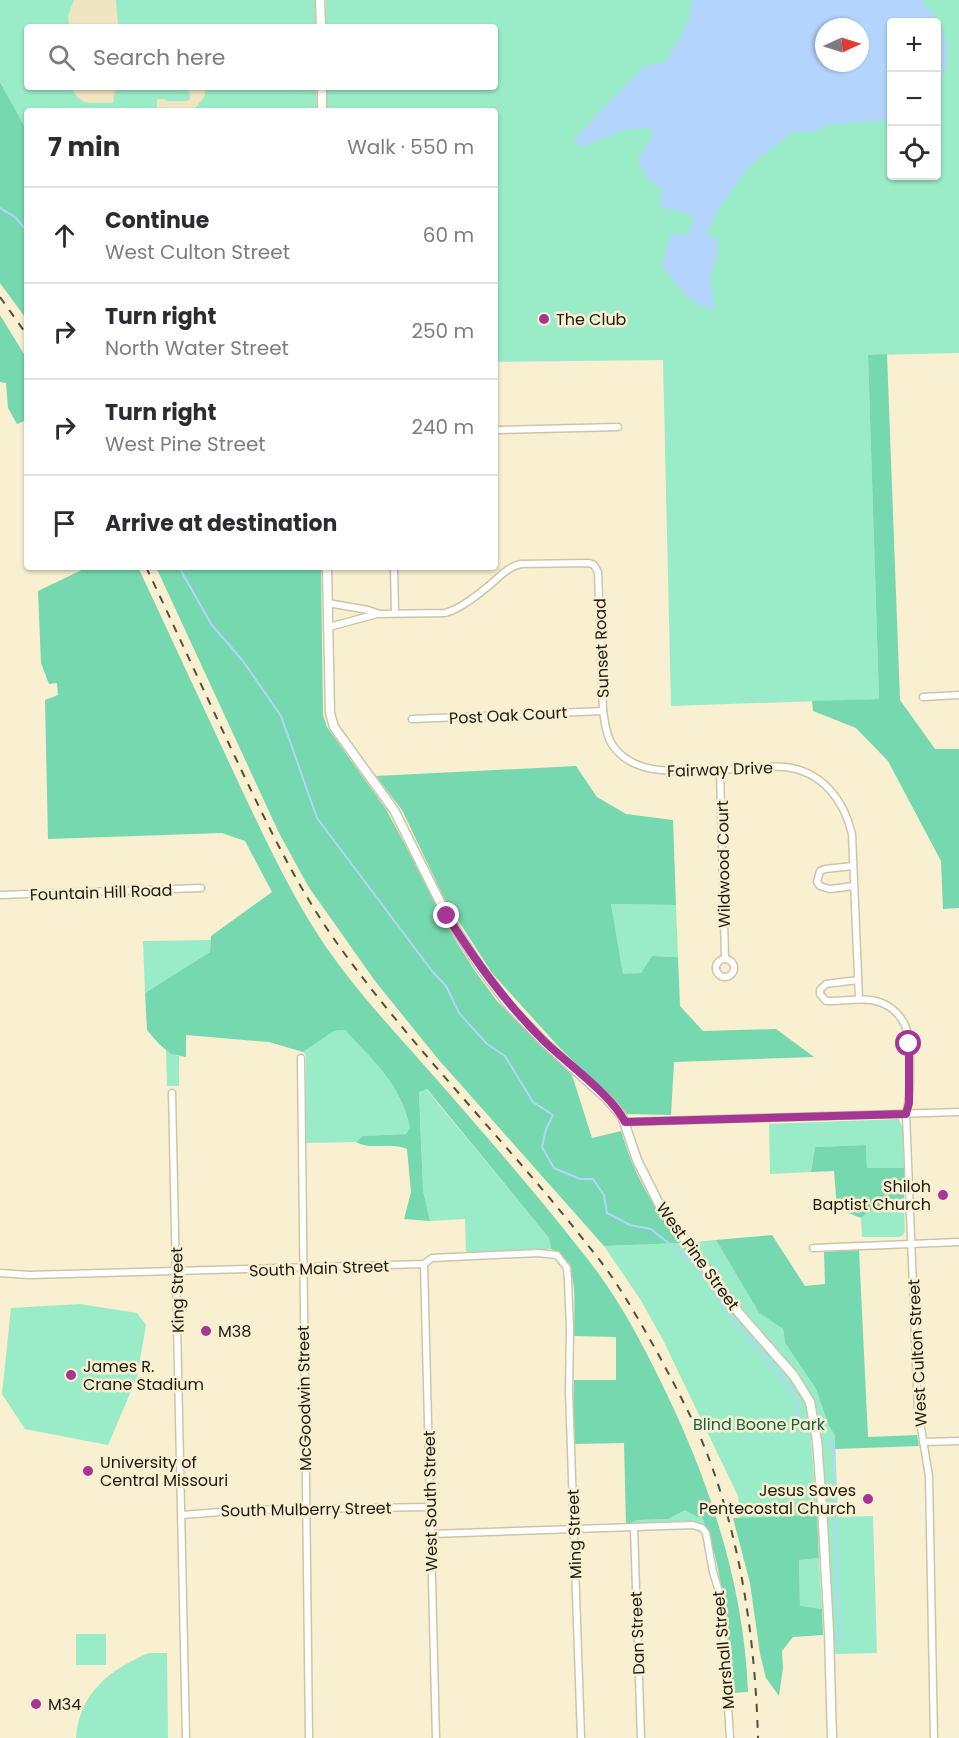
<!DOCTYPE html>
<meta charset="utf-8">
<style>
body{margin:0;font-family:Poppins,sans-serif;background:#f7f7f7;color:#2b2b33}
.controls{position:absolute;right:18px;top:18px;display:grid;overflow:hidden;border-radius:6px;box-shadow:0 2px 4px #0004}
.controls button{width:54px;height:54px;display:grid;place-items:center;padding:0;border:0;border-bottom:2px solid #e1e1e2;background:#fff;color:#2b2b33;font:30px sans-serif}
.compass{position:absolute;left:815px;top:18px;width:54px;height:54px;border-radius:50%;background:#fff;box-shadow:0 2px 4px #0004;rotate:86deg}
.stop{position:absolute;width:18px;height:18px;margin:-14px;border:4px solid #a53694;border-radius:50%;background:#fff}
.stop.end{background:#a53694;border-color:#fff;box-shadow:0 2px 6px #0008}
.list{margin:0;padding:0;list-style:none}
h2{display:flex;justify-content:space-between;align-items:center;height:78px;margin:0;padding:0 24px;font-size:26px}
h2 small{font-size:20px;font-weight:400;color:#7c7c81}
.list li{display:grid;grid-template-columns:39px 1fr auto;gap:18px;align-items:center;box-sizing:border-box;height:96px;padding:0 24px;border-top:2px solid #e1e1e2}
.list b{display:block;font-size:22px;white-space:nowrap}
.list p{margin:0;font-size:20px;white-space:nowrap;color:#7c7c81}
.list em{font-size:20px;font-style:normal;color:#7c7c81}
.icon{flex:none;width:33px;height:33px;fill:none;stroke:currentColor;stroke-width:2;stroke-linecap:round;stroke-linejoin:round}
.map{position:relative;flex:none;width:959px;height:1738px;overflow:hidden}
.search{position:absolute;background:#fff;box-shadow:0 2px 4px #0004;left:24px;top:24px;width:474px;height:66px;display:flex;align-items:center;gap:15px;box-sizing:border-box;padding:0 21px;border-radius:6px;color:#7c7c81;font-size:22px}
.panel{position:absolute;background:#fff;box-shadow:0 2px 4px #0004;left:24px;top:108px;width:474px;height:462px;border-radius:6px}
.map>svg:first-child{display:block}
.green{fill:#99ecc7;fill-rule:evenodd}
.forest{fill:#75d8ae}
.sand{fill:#efe5c0}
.water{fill:#b3d4fd;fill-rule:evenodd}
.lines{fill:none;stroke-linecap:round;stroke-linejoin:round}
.stream{stroke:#b3d4fd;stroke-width:2}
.street-casing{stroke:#cec5a8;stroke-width:9}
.secondary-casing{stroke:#cec5a8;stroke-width:11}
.street{stroke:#fff;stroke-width:6}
.secondary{stroke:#fff;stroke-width:8}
.rail{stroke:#534e3f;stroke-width:2;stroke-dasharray:8 8;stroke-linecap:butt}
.route{stroke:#a53694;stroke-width:8}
.poi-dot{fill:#a53694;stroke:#f9efd1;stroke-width:2}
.labels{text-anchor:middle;stroke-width:5;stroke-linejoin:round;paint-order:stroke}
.poi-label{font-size:16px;fill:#1d1a0f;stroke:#f9efd1;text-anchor:start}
.street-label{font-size:16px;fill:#1d1a0f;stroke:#f9efd1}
.park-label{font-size:16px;fill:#176348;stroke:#f9efd1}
</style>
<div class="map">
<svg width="959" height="1738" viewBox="0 0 959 1738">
<rect width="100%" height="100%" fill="#f9efd1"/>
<!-- green -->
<g class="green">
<polygon points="0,0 315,0 316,27 27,27 27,87 316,87 317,111 27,111 27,131 0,82"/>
<path d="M 326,0 L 959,0 L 959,353 L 868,355 L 879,699 L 671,706 L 663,360 L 495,362 L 495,111 L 327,111 L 326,87 L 495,87 L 495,27 L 326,27 ZM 892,22 L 936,22 L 936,176 L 892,176 ZM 824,27 L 860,27 L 860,63 L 824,63 Z"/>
<polygon points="611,904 676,905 678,957 653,956 641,973 623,975"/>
<polygon points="211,940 210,952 145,993 143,941"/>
<path d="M 345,1030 C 374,1062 401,1084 410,1128 L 406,1134 L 364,1136 L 356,1142 L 305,1143 L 306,1062 L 306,1055 L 303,1052 L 334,1031 Z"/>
<polygon points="166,1050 171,1054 179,1056 179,1086 167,1086"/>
<polygon points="426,1089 549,1238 551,1249 466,1253 465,1219 430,1221 423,1190 419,1091"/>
<polygon points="899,1119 903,1129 904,1168 867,1168 866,1145 815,1147 811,1172 770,1174 769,1124"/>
<polygon points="875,1207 904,1207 905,1231 903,1235 899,1237 862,1237 861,1218"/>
<polygon points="716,1240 759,1313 783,1329 785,1343 816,1389 828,1424 835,1436 838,1517 873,1516 877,1653 835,1654 822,1448 821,1429 814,1401 797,1372 749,1319 693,1242"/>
<path d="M 683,1243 C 703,1270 723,1298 744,1324 C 767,1353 797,1379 809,1414 L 817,1515 L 740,1518 L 738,1496 L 663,1340 L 640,1299 L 604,1246 Z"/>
<polygon points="80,1304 137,1313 146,1325 137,1377 108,1445 25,1429 2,1394 11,1308"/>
<polygon points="686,1509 697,1517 702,1517 709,1532 702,1526 626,1525 638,1520 668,1519"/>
<polygon points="819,1558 822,1609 800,1607 799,1560"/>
<rect x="76" y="1634" width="30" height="31"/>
<path d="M 149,1653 L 167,1653 L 168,1738 L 76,1738 C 79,1693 110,1669 149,1653 Z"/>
</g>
<!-- forest -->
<g class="forest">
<polygon points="0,82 27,131 27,320 0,283"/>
<polygon points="0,315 27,359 27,420 17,424 8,408 6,383 0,382"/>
<polygon points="887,354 900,700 935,749 959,749 959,908 943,909 941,861 888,761 856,728 813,711 812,701 879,699 868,355"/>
<path d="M 88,567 L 138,567 C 172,640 206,713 240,786 C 266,841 292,897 326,947 C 357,992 395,1032 431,1073 C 482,1131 534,1191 582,1252 C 614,1291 638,1335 660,1380 C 708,1477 744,1583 748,1692 L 730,1693 C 726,1633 726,1573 702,1517 L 697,1517 L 685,1510 L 668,1519 L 638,1520 L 626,1525 L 624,1443 L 573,1444 L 574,1380 L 616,1380 L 616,1337 L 574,1336 C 573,1310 582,1260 551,1249 L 549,1238 L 427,1089 L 419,1092 L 423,1190 L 430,1221 L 404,1219 L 411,1192 L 407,1149 C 391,1141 371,1151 356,1142 L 363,1136 L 406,1134 L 410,1128 C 401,1084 374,1062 345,1030 L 334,1031 L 303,1052 L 269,1042 L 186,1035 L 186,1057 L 171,1054 L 159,1044 L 147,1030 L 145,993 L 210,952 L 211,936 L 272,892 L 245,841 L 222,833 L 48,839 L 45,700 L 58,695 L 57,683 L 49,684 L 41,663 L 38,591 Z"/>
<path d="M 156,567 L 321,567 L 323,715 L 327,727 L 386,809 L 456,941 L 475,971 L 497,1001 L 572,1075 L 592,1138 L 621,1131 C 635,1177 652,1206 683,1243 L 604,1246 L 438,1059 L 375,981 L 308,886 L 279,833 Z"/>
<polygon points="576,766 597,797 626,814 673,820 676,905 611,904 623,974 641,973 652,956 678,957 680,1006 703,1031 776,1029 814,1057 674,1062 671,1115 627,1114 559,1047 492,973 445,900 402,810 376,776"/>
<polygon points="866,1145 867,1168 904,1168 904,1207 875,1207 861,1218 837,1208 834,1171 811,1172 815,1147"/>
<polygon points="772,1235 805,1286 825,1284 824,1252 859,1250 868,1437 917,1435 919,1446 835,1449 835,1436 828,1424 816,1389 785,1343 783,1329 759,1313 716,1240"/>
<polygon points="817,1515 819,1558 799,1560 800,1606 822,1609 823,1635 793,1637 782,1651 783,1668 779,1696 766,1678 760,1654 750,1583 733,1518"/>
</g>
<!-- sand -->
<g class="sand">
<polygon points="74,0 116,0 118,24 116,27 69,27 68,16"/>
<path d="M 71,87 L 116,87 L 113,103 C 94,101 81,109 71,87 Z"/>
<polygon points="189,87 205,87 205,96 193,111 157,111 157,99 164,99 166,101 187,101 190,99"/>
</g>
<!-- water -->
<path class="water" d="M 692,0 L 921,0 C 945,26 957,52 937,84 L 936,22 L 892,22 L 891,120 L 830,124 L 812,132 L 792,132 L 748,167 L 717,211 L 707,234 L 718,240 L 717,255 L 710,276 L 714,309 C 691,307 675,283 662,265 L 671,233 L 688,234 L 694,216 L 660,206 L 662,190 L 646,177 L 638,160 L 653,134 L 649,127 L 621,131 L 579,148 L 574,140 L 608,103 L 644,66 L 665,62 C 676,44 692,22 692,0 ZM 824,27 L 860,27 L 860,63 L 824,63 Z"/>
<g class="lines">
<!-- stream -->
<g class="stream">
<polyline points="0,208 15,217 27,231"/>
<polyline points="179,567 211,624 243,661 281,716 317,818 432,971 446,986 459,1013 487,1044 505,1056 533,1102 553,1115 546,1129 542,1147 554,1168 580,1179 593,1179 604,1195 607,1213 630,1225 651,1229 693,1263 708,1280 720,1302 735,1324 782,1377 797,1403 799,1423 809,1429"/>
<polyline points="825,1440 833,1446 840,1646"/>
</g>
<!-- street casing -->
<g class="street-casing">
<g id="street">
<polyline points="495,430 618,427"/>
<polyline points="394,567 395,613"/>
<polyline points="328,603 368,610 377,613"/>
<path d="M 329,627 L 377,614 L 445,613 C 460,609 474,598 486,588 C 498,579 506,567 521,564 L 589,563 L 594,565 L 598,572 L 603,711 C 605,722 606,736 613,746 C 629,768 655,771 679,771 C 695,770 710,771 725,770 C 745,768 766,765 785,767 C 822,771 844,800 852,834 L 859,999"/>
<polyline points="923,697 959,695"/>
<polyline points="412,719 603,711"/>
<polyline points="720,770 725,959"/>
<polyline points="853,866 825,869 820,871 817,882 820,886 830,889 854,886"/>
<polyline points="0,895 201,888"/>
<circle cx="725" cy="968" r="9"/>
<path d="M 858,980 L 826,984 L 820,990 L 820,994 L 826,1001 C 845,1002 864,996 882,1003 C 892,1007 900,1015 905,1025 C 912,1042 911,1096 906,1114 L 918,1410 L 929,1476 L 934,1738"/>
<polyline points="301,1058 309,1738"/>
<polyline points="172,1093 186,1738"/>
<polyline points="625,1122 959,1112"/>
<polyline points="813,1248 959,1242"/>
<polyline points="424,1264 436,1738"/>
<polyline points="0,1273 29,1275 424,1264 432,1258 538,1253 557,1255 567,1268 568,1281 570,1329 569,1391 581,1738"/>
<polyline points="923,1442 959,1441"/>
<polyline points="182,1515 245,1510 431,1507"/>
<polyline points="634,1528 641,1738"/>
<polyline points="431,1534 693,1525 702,1528 706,1533 713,1572 721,1598 730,1738"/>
</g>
</g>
<!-- secondary casing -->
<g class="secondary-casing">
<g id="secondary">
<polyline points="320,0 321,27"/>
<polyline points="322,87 322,111"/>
<polyline points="327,567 330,713 334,727 394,810 447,916 480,967 511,1008 545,1043 607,1099 622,1116 637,1160 660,1206 739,1313 794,1376 810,1402 817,1441 822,1506 829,1632 832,1738"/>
</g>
</g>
<!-- street -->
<use href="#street" class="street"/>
<!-- secondary -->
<use href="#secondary" class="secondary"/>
<!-- rail -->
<g class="rail">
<polyline points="0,297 27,335"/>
<path d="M 146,567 C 177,632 207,698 238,763 C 268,826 298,889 339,946 C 416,1053 510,1145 590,1248 C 616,1279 636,1315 656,1350 C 671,1378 686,1406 699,1434 C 740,1529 755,1636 758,1738"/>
</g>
</g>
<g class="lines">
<!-- route -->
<path class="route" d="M 447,916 C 477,963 504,1001 543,1040 C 565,1062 612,1095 625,1122 L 906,1114 L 909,1103 L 909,1044"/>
</g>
<!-- markers -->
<g class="poi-dot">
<circle cx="544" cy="319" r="6"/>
<circle cx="943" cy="1195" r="6"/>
<circle cx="206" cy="1331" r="6"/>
<circle cx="71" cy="1375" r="6"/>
<circle cx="88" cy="1471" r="6"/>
<circle cx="868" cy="1499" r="6"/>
<circle cx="36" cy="1704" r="6"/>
</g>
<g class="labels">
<!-- poi labels -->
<g class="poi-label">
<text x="556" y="325">The Club</text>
<text x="931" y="1192" text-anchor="end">Shiloh<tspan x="931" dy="18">Baptist Church</tspan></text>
<text x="218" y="1337">M38</text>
<text x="83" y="1372">James R.<tspan x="83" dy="18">Crane Stadium</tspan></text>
<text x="100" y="1468">University of<tspan x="100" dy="18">Central Missouri</tspan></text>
<text x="856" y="1496" text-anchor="end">Jesus Saves<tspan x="856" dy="18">Pentecostal Church</tspan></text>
<text x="48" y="1710">M34</text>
</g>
<!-- street labels -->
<g class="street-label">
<text transform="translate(601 648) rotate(-92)" y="6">Sunset Road</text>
<text transform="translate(508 715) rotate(-3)" y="6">Post Oak Court</text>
<text transform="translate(720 769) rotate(-2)" y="6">Fairway Drive</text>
<text transform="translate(723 864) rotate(-91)" y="6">Wildwood Court</text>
<text transform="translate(101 892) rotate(-2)" y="6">Fountain Hill Road</text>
<text transform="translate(698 1256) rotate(54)" y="6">West Pine Street</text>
<text transform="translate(319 1268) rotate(-2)" y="6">South Main Street</text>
<text transform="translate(177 1290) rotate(-91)" y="6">King Street</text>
<text transform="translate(917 1353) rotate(-93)" y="6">West Culton Street</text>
<text transform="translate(304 1398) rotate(-91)" y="6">McGoodwin Street</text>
<text transform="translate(430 1501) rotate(-91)" y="6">West South Street</text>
<text transform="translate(306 1509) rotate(-1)" y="6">South Mulberry Street</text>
<text transform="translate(574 1534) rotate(-92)" y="6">Ming Street</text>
<text transform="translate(637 1633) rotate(-92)" y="6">Dan Street</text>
<text transform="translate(723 1650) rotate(-95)" y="6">Marshall Street</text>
</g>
<!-- park labels -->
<g class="park-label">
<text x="759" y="1430">Blind Boone Park</text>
</g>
</g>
</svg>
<div class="controls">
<button>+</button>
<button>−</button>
<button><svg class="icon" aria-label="locate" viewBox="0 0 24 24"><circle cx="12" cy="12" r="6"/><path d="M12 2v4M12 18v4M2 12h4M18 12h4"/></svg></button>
</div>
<svg class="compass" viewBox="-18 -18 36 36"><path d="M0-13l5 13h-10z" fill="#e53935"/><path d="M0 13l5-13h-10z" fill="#7c7c81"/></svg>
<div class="stop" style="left:909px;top:1044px"></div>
<div class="stop end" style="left:447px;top:916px"></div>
<div class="search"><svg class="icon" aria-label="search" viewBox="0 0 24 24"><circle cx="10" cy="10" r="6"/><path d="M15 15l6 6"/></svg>Search here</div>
<section class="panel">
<h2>7 min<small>Walk · 550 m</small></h2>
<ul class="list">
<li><svg class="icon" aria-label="ahead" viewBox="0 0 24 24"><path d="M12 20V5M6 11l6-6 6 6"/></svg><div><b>Continue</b><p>West Culton Street</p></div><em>60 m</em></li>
<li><svg class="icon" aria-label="right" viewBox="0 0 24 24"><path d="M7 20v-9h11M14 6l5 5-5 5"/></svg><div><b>Turn right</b><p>North Water Street</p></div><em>250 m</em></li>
<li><svg class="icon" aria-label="right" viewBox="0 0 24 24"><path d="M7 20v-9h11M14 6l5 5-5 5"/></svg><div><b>Turn right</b><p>West Pine Street</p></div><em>240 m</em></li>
<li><svg class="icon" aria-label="arrive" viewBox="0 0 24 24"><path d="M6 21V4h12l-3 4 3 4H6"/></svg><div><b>Arrive at destination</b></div></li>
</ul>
</section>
</div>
